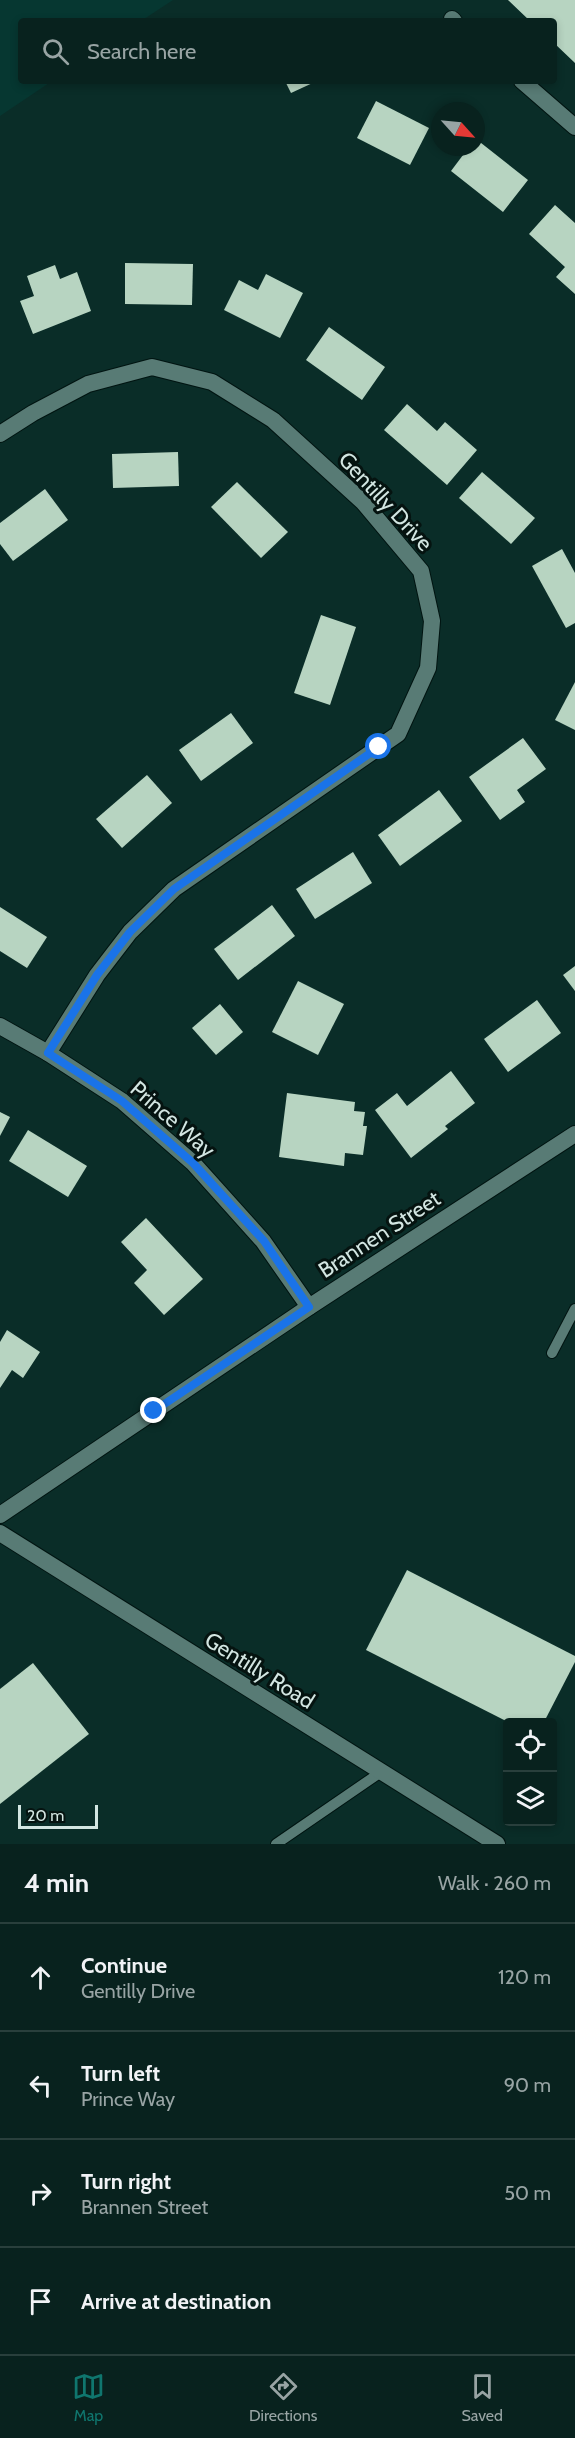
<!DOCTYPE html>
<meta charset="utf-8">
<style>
body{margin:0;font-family:Cabin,sans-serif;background:#112a27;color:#f1f3f6}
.controls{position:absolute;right:18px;bottom:18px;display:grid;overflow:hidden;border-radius:6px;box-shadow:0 3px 9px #0003}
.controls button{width:54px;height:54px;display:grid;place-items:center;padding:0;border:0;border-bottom:2px solid #293f3c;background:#08221e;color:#f1f3f6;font:30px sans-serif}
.compass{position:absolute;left:431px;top:102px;width:54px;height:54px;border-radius:50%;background:#08221e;box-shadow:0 3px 9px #0003;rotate:117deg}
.scale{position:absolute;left:18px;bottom:15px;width:80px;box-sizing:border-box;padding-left:6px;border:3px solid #d3e6e2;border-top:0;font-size:16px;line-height:21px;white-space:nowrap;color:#d3e6e2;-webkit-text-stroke:4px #051310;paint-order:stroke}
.stop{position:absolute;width:18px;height:18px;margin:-14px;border:4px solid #1a73e8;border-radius:50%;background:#fff}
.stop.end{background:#1a73e8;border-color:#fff;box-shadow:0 2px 6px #0008}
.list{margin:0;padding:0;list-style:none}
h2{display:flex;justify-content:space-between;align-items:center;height:78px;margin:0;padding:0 24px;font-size:26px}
h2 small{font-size:20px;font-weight:400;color:#98a4a4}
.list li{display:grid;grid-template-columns:39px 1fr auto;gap:18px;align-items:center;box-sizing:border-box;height:108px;padding:0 24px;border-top:2px solid #293f3c}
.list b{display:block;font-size:22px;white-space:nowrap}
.list p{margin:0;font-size:20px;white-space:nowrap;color:#98a4a4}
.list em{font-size:20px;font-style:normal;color:#98a4a4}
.icon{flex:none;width:33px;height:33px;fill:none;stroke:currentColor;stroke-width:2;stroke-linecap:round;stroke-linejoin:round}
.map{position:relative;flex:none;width:575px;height:1844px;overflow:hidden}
.search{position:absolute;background:#08221e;box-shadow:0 3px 9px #0003;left:18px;right:18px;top:18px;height:66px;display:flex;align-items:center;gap:15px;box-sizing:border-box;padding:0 21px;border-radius:6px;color:#98a4a4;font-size:22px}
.sheet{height:510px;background:#08221e}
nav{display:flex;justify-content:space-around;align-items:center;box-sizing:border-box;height:84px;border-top:2px solid #293f3c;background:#08221e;font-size:16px;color:#98a4a4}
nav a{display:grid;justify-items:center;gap:3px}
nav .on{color:#0f766e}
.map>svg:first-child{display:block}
.built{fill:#063731}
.building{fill:#b7d4c1}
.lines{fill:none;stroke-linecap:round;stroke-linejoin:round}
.service-casing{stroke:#001411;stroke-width:12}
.minor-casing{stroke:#001411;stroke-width:18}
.tertiary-casing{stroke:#001411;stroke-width:18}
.service{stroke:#587b75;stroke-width:10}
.minor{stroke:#587b75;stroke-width:16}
.tertiary{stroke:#587b75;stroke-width:16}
.route{stroke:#1a73e8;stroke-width:8}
.labels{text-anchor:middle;stroke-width:6;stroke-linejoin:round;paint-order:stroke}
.street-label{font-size:22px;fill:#d3e6e2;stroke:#051310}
</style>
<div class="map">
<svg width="575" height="1844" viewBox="0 0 575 1844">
<rect width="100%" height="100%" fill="#0a2d28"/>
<!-- built -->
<polygon class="built" points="0,0 173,0 141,21 21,21 21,81 52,81 0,116"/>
<!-- building -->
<g class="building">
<polygon points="508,0 575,0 575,63 554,43 554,21 530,21"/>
<polygon points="285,81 317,81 291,93"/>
<polygon points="376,101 429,128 410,165 357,138"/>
<polygon points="476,139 528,180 503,212 451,171 469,147 476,147"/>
<polygon points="555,205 575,223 575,294 556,277 565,267 529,234"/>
<polygon points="125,263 193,264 192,305 125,304"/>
<polygon points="55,265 60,279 77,272 91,311 33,334 20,301 34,296 27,276"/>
<polygon points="266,274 303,293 280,338 224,310 239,280 258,290"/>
<polygon points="329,327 385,367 362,400 306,360"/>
<polygon points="407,404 437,431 445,422 477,450 447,485 384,430"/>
<polygon points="178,452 179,486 113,488 112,454"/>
<polygon points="482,472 535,518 511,544 459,498"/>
<polygon points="237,482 288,532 261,558 211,507"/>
<polygon points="45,489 68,520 13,561 0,544 0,523"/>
<polygon points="562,549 575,573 575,623 566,628 532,566"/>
<polygon points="321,615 356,627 330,705 294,693"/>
<polygon points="575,682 575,730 555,720"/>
<polygon points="231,713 253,743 201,781 179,750"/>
<polygon points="523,738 546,769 517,790 525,802 500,820 469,777"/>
<polygon points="147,775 172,803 122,848 96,819"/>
<polygon points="439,790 462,821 400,866 378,835"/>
<polygon points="353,852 372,883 315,919 296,889"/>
<polygon points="272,905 295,936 238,980 214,949"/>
<polygon points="0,907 47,937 27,968 0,951"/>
<polygon points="575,966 575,991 563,975"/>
<polygon points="298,981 344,1004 318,1055 272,1032"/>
<polygon points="537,1000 561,1033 508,1072 484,1039"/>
<polygon points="220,1004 243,1032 216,1055 192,1028"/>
<polygon points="451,1071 475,1103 445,1126 448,1129 411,1158 375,1110 397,1093 407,1106"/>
<polygon points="287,1093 355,1102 354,1111 365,1112 363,1126 367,1126 363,1155 345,1153 344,1166 279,1157"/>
<polygon points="0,1112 10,1117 0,1136"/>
<polygon points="28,1130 87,1166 68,1197 9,1161"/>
<polygon points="146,1218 203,1279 164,1315 134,1283 147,1270 121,1242"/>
<polygon points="7,1330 40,1352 23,1378 12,1370 0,1388 0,1342"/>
<polygon points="407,1570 575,1656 575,1662 544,1722 508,1722 366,1650"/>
<polygon points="33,1663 89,1734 0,1804 0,1689"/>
</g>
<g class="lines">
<!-- service casing -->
<g class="service-casing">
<g id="service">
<polyline points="552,1353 575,1309"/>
<polyline points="276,1844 381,1772"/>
</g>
</g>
<!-- minor casing -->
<g class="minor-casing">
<g id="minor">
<polyline points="452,19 454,21"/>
<polyline points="522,81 575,127"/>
<polyline points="0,434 33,413 88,384 152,367 212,382 273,420 363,502 421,571 432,621 428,668 398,734 174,889 130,932 97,975 48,1053"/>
<polyline points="0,1026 48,1053 122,1101 193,1163 263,1241 309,1307"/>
<polyline points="0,1533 497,1844"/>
</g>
</g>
<!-- tertiary casing -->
<g class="tertiary-casing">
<polyline id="tertiary" points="0,1515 309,1307 575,1134"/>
</g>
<!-- service -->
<use href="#service" class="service"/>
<!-- minor -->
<use href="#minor" class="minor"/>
<!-- tertiary -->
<use href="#tertiary" class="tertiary"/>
</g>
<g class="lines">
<!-- route -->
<polyline class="route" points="154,1411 309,1307 264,1241 193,1163 122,1101 48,1053 97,975 130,932 174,889 379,747"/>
</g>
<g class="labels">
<!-- street labels -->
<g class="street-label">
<text transform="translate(386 501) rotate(47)" y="8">Gentilly Drive</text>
<text transform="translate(173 1119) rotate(41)" y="8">Prince Way</text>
<text transform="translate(379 1234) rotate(-33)" y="8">Brannen Street</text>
<text transform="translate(260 1670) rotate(32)" y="8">Gentilly Road</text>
</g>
</g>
</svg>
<div class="controls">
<button><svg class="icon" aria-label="locate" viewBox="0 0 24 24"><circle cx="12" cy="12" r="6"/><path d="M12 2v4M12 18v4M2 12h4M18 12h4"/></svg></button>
<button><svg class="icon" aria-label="layers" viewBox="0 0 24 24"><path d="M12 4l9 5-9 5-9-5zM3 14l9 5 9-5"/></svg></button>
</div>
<svg class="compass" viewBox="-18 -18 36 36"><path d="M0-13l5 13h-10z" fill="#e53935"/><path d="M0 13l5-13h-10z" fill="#98a4a4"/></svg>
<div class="scale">20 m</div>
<div class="stop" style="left:379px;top:747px"></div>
<div class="stop end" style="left:154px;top:1411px"></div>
<div class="search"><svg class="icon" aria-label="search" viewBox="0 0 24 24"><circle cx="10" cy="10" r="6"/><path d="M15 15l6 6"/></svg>Search here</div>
</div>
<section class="sheet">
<h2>4 min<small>Walk · 260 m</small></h2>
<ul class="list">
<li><svg class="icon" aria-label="ahead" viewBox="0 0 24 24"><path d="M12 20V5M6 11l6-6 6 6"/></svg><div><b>Continue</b><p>Gentilly Drive</p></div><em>120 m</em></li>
<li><svg class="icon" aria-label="left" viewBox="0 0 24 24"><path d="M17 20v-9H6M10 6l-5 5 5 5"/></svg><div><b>Turn left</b><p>Prince Way</p></div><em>90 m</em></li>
<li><svg class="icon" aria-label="right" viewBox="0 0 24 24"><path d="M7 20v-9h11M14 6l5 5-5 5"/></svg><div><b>Turn right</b><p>Brannen Street</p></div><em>50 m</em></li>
<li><svg class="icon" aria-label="arrive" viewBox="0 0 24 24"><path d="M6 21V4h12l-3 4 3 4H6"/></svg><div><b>Arrive at destination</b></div></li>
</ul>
</section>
<nav>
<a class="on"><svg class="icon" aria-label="map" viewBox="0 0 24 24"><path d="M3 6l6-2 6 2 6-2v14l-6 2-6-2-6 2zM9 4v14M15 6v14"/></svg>Map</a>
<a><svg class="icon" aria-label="directions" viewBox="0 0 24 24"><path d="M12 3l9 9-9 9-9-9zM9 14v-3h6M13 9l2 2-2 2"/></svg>Directions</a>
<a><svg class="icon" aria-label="saved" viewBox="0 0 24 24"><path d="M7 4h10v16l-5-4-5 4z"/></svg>Saved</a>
</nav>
